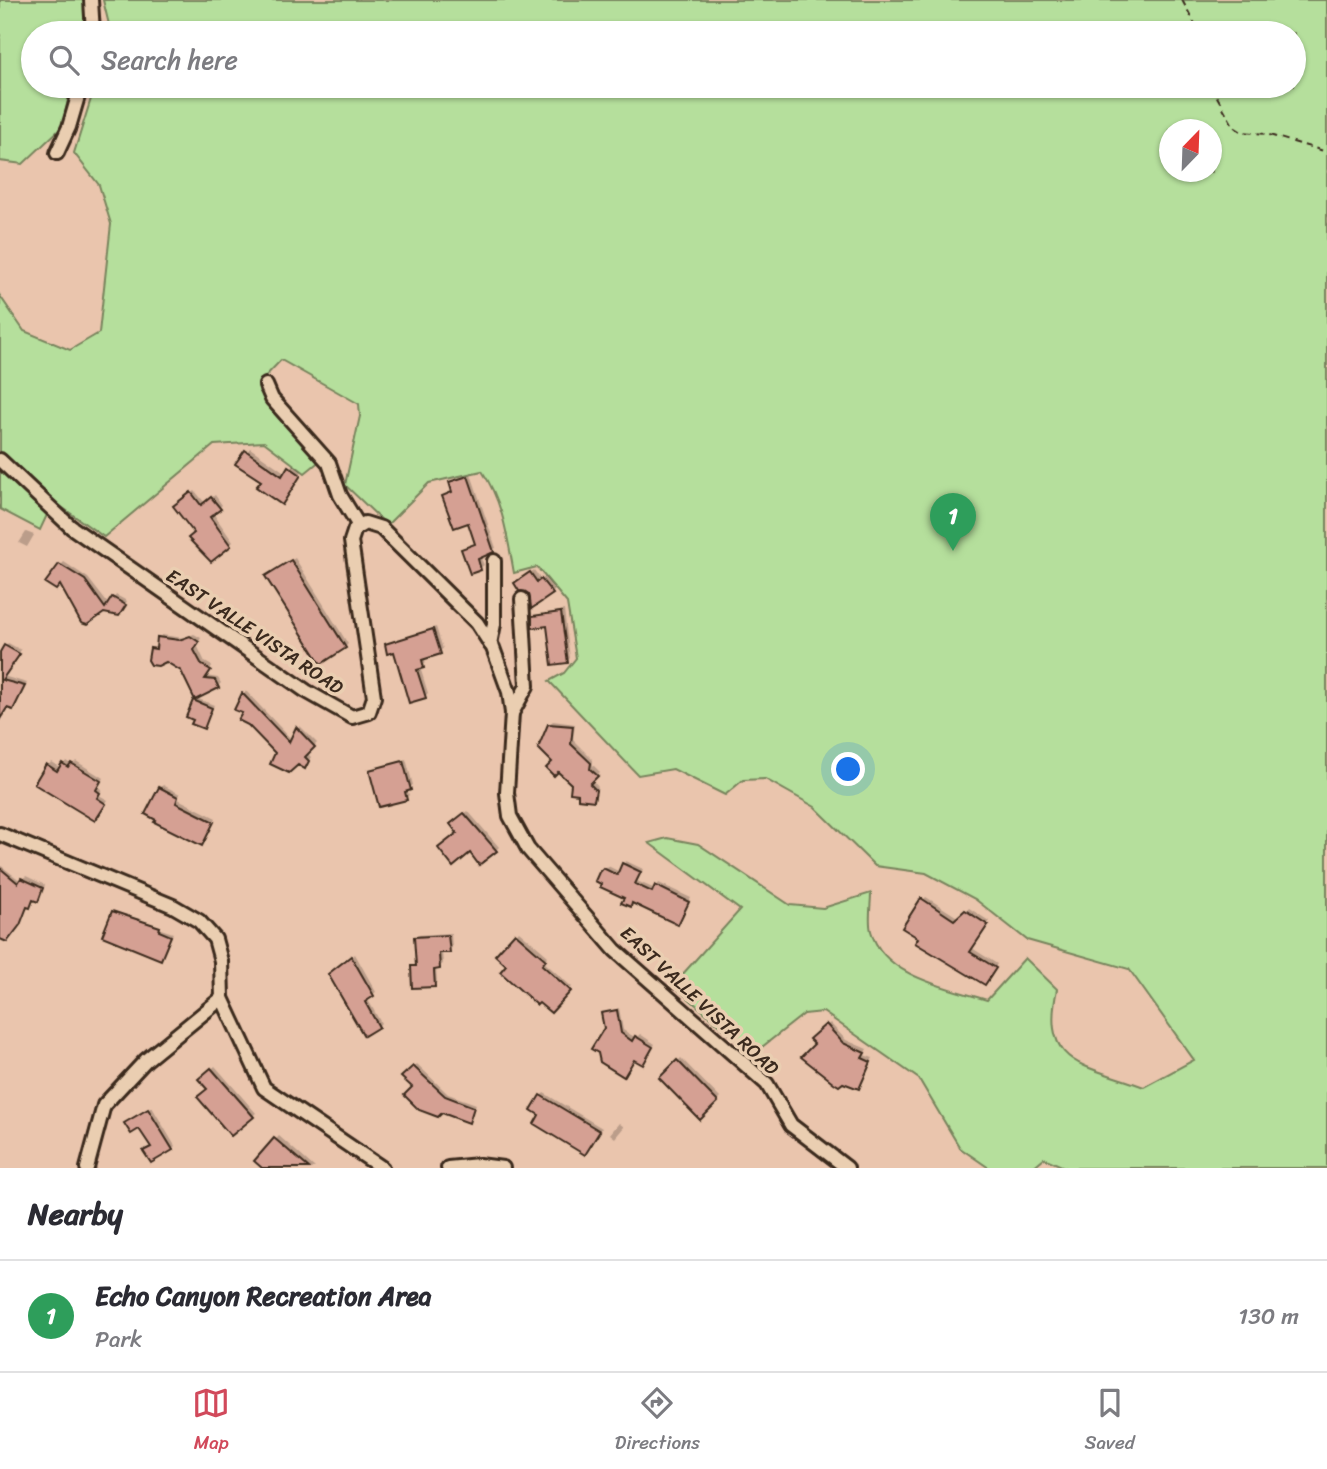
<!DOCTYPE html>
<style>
body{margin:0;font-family:Sriracha,sans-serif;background:#f2f2f3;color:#2b2b33}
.compass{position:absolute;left:1159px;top:119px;width:63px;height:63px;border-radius:50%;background:#fff;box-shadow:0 2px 5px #0004;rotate:23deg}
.you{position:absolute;left:849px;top:770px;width:24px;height:24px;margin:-18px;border:5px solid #fff;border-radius:50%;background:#1a73e8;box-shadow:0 0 0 10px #1a73e833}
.badge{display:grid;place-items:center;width:46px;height:46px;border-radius:50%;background:#d1495b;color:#fff;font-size:23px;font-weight:700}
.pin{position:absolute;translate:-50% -58px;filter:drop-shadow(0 2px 4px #0008)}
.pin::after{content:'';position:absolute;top:37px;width:24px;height:21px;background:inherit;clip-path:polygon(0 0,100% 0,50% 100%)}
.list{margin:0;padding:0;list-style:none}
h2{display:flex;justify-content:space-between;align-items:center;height:91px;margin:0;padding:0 28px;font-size:30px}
h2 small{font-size:23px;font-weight:400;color:#7c7c81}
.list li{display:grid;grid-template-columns:46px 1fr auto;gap:21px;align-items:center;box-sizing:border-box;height:112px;padding:0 28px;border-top:2px solid #e1e1e2}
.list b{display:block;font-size:26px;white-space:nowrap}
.list p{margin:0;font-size:23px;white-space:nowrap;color:#7c7c81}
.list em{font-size:23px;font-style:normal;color:#7c7c81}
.icon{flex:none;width:38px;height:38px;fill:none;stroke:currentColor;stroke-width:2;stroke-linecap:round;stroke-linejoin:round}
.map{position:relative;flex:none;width:1327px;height:1168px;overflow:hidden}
.search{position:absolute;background:#fff;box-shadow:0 2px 5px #0004;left:21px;right:21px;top:21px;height:77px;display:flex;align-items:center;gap:18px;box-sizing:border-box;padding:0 24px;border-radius:38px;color:#7c7c81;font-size:26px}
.sheet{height:203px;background:#fff}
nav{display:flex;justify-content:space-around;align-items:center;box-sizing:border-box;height:98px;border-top:2px solid #e1e1e2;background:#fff;font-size:19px;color:#7c7c81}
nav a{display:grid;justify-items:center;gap:4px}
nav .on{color:#d1495b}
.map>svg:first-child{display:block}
.green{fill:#b5df9c;stroke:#78845d;stroke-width:2;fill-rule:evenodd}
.shadow{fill:#0003}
.building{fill:#d5a093;stroke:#3b2a1e;stroke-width:2}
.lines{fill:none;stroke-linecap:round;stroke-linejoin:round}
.minor-casing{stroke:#3b2a1e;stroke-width:18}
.path{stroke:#3b2a1e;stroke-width:2;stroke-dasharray:7 5;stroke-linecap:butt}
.minor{stroke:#eaceb1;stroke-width:12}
.labels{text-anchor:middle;stroke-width:7;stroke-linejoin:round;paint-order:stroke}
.street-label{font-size:19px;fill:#3b2a1e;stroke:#eaceb1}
</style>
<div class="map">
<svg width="1327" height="1168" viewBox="0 0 1327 1168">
<rect width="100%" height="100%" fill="#eac5ad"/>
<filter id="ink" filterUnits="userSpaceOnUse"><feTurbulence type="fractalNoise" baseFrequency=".0143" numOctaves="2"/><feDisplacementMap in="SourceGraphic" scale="14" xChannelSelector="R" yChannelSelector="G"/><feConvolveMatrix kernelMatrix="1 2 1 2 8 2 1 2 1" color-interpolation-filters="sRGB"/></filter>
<g filter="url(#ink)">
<!-- green -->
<g class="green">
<polygon points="0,0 83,0 86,8 82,33 33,33 33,86 71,86 62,127 23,164 0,161"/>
<path d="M 103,0 L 1327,0 L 1327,1168 L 1066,1168 L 1044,1158 L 1032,1168 L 989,1168 L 960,1148 L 919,1079 L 823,1012 L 804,1014 L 753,1054 L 673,985 L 740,910 L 649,843 L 667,838 L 698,844 L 790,905 L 823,908 L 871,893 C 871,905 868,920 871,931 C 883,977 949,988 987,1000 L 1025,958 L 1057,989 C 1040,1067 1084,1064 1144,1087 L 1194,1060 L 1129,969 L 1027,940 L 975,899 L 926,873 L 875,866 L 815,807 L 765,779 L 743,780 L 725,795 L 673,769 L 638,775 L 549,681 L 564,673 L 576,658 L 567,603 L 537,567 L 514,573 C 507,535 503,502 482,471 L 429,483 L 387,525 L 345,485 L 360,416 L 359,404 L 281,360 L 260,382 L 259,391 L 321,460 L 305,473 L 264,442 L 214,445 L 104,537 L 56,503 L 0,455 L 0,296 L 24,331 L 70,350 L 99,333 L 111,224 L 99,185 L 74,153 L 95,86 L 1294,86 L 1294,33 L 111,33 ZM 1170,130 L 1212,130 L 1212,172 L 1170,172 Z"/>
<polygon points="0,469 47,515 40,530 0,509"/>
</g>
<!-- shadow -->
<g class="shadow">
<polygon points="250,448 286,473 293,464 302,471 284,500 238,463"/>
<polygon points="471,474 496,548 480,556 484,565 480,568 463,549 476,543 469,521 444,496 453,491 451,483 454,480"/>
<polygon points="195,491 205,503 215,495 222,505 213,513 233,542 230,545 196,533 178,503"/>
<polygon points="26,532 34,535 27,547 19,543"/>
<polygon points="295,558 348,644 345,647 270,573"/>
<polygon points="64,562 88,578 109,605 116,595 127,601 122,611 103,611 87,623 71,606 74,601 61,565"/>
<polygon points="534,570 541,580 545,577 555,590 552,593 530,592 519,580"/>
<polygon points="564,610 570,658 567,661 549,624 534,617"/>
<polygon points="436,627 443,649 424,657 426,663 420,667 428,693 425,696 395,650 387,644"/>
<polygon points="194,634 201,638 197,645 205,662 212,666 206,676 218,678 221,683 218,686 182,670 151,649 158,646 162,635 184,638"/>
<polygon points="8,643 21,650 3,676 27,683 16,705 0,712 0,655"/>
<polygon points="246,691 292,740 300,726 317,743 307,753 311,757 305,767 277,753 244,713 236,709"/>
<polygon points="196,698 214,705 203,727 195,701"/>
<polygon points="553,721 575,724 573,740 593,760 593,765 600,772 592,780 598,787 594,800 580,792 554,762 549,724"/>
<polygon points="406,759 413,785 407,789 409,795 406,798 371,770"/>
<polygon points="66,761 72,765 76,761 103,778 98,786 102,789 99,795 108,800 98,816 36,783 51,762 61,768"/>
<polygon points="163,785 180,794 178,799 216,818 202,844 160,788"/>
<polygon points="468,811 499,847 496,850 470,851 455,821"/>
<polygon points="626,861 643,869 637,881 655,889 659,883 691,898 678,923 633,902 630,905 605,870 608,866 620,872"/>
<polygon points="0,865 21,881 26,876 45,885 40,897 28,906 23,919 9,936 0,937"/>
<polygon points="926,897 959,918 969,908 989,921 972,948 997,964 988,979 923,900"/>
<polygon points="113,913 173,933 163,955 160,958"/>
<polygon points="519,931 548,956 543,961 572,987 551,1011 498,955"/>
<polygon points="451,933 452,948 442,951 443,964 436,968 437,982 434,985 413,966 417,963 416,938 419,935"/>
<polygon points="355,954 376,992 367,998 381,1023 378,1026 334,971"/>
<polygon points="619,1008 623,1030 636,1038 640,1034 655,1044 645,1060 606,1028 603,1014"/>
<polygon points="830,1023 846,1040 867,1049 864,1055 873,1058 858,1087 812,1066 804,1057 816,1045 811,1039"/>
<polygon points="681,1058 720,1098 700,1118 662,1078"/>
<polygon points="417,1064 448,1094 476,1104 468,1121 441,1111 404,1077"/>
<polygon points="215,1066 256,1113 231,1134 201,1079"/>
<polygon points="544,1093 602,1128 588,1150 541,1115 541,1096"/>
<polygon points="152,1107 175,1146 172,1149 152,1147 140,1126 130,1121"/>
<polygon points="619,1123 624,1127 615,1138 610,1134"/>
<polygon points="279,1136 315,1168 265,1168 256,1161"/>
</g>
<!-- building -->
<g class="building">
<polygon points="245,450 282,476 288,466 301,475 282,505 256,487 261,481 235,464"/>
<polygon points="468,476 494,552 478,559 481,570 470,574 461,549 475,544 468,523 454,528 442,496 452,492 449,482"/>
<polygon points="191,492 201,505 211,497 221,509 210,517 231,546 211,562 188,538 194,533 173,506"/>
<polygon points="291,560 346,648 321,664 265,576"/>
<polygon points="59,564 85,580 105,608 112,597 126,605 119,616 104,613 87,625 81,623 60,585 56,590 45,583"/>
<polygon points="530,572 537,582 541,579 553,594 531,609 529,594 519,591 514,583"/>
<polygon points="561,612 568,663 552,665 547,626 532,628 532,616"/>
<polygon points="433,629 441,654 422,660 424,668 417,670 426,698 409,703 394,652 387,654 385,644"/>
<polygon points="190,636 199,642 194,650 202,665 211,670 205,679 215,680 219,688 195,700 181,671 166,662 158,666 151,665 148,660 150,648 156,649 157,637 179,640"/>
<polygon points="4,645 20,654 2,680 25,686 13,710 7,708 0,719 0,652"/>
<polygon points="242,693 289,742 296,727 315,747 305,757 309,761 305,769 298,765 289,773 270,764 275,753 248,725 238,720 242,713 234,710"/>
<polygon points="193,700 212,708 204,729 191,724 193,720 186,717"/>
<polygon points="548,724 573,726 571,744 591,763 590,769 598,776 590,784 596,790 594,801 578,799 578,794 570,793 571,784 558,772 554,776 546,768 552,762 538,748"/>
<polygon points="403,761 411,790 405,792 407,800 379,807 369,770"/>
<polygon points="62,763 68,767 71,763 101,781 96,790 100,793 97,798 106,804 95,821 34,784 46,764 57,771"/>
<polygon points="159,787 178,797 176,803 214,822 202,846 154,822 156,820 145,814"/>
<polygon points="464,813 497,851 479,865 470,853 453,867 438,848 457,833 450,824"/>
<polygon points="622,863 641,872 635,884 652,892 655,885 689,902 678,925 632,903 631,907 621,903 624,898 600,887 601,884 595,881 599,872 603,868 617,875"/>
<polygon points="0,868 18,883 21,878 43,888 38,902 33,900 30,908 27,907 20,925 7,942 0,939"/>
<polygon points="921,898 954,920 965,910 988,925 970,952 996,968 985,985 915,943 918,938 902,928"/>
<polygon points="112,911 160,927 159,931 171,936 161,960 102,936"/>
<polygon points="515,933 546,960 542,965 571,991 551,1013 539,1003 537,1005 500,972 506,965 495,955"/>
<polygon points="448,935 450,953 439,953 440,969 434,970 435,987 412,988 411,966 416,966 414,937"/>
<polygon points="351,956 374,996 365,1002 379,1027 364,1036 328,974"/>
<polygon points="617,1010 621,1033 632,1041 635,1036 653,1047 643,1065 634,1060 624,1077 600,1062 598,1053 591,1049 604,1028 601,1013"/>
<polygon points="826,1024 843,1043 865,1053 862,1058 871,1062 859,1089 843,1083 839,1086 834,1083 801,1057 814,1044 809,1039"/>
<polygon points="677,1060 718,1102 700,1120 659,1078"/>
<polygon points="413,1066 445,1096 474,1107 469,1123 442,1113 438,1117 419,1110 404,1095 412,1087 401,1077"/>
<polygon points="211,1068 254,1117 231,1136 197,1097 207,1089 198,1079"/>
<polygon points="540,1095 600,1131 585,1155 534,1124 539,1115 531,1110"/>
<polygon points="148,1109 173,1150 151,1163 143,1151 151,1147 139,1129 131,1134 124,1123"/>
<polygon points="274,1138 309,1168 262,1168 254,1161"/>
</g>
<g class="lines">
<!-- minor casing -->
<g class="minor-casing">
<g id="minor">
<polyline points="91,0 93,33"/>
<polyline points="57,153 69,127 81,86"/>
<polyline points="266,385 272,399 329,463 340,495 359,526"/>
<polyline points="0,460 71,527 306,691 352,717 369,712 374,697 351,541 355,529 365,523 381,528 477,623 493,648 509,692 512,713 507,793 510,816 528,849 615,950 767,1084 791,1125 847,1168"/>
<polyline points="490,644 494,624 494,561"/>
<polyline points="512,713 527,686 522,599"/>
<polyline points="0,834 173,906 199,921 215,939 221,961 222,998 264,1088 382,1168"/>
<polyline points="87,1168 104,1105 146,1060 222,998"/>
<polyline points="448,1168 479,1165 503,1168"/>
</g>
</g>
<!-- path -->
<g class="path">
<polyline points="1182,0 1195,24 1194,33"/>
<polyline points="1211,86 1234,127 1242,132 1266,134 1327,152"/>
</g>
<!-- minor -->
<use href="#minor" class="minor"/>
</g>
</g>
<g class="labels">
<!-- street labels -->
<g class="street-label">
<text transform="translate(255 631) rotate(34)" y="7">EAST VALLE VISTA ROAD</text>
<text transform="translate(700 1000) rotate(43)" y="7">EAST VALLE VISTA ROAD</text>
</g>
</g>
</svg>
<svg class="compass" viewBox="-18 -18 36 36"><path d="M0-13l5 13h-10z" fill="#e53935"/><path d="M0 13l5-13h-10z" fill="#7c7c81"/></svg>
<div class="you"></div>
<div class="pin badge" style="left:953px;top:551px;background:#2e9e5b">1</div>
<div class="search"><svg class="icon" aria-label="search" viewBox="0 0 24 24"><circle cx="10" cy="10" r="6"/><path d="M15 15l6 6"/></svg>Search here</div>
</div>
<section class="sheet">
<h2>Nearby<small></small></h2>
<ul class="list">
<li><span class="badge" style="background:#2e9e5b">1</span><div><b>Echo Canyon Recreation Area</b><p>Park</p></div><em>130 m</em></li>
</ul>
</section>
<nav>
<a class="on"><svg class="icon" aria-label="map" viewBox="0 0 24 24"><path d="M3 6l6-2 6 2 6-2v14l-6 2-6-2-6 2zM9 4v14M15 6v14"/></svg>Map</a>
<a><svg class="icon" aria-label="directions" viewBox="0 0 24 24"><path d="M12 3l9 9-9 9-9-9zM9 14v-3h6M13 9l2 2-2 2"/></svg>Directions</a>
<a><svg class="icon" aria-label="saved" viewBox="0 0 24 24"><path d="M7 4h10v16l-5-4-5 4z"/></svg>Saved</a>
</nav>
